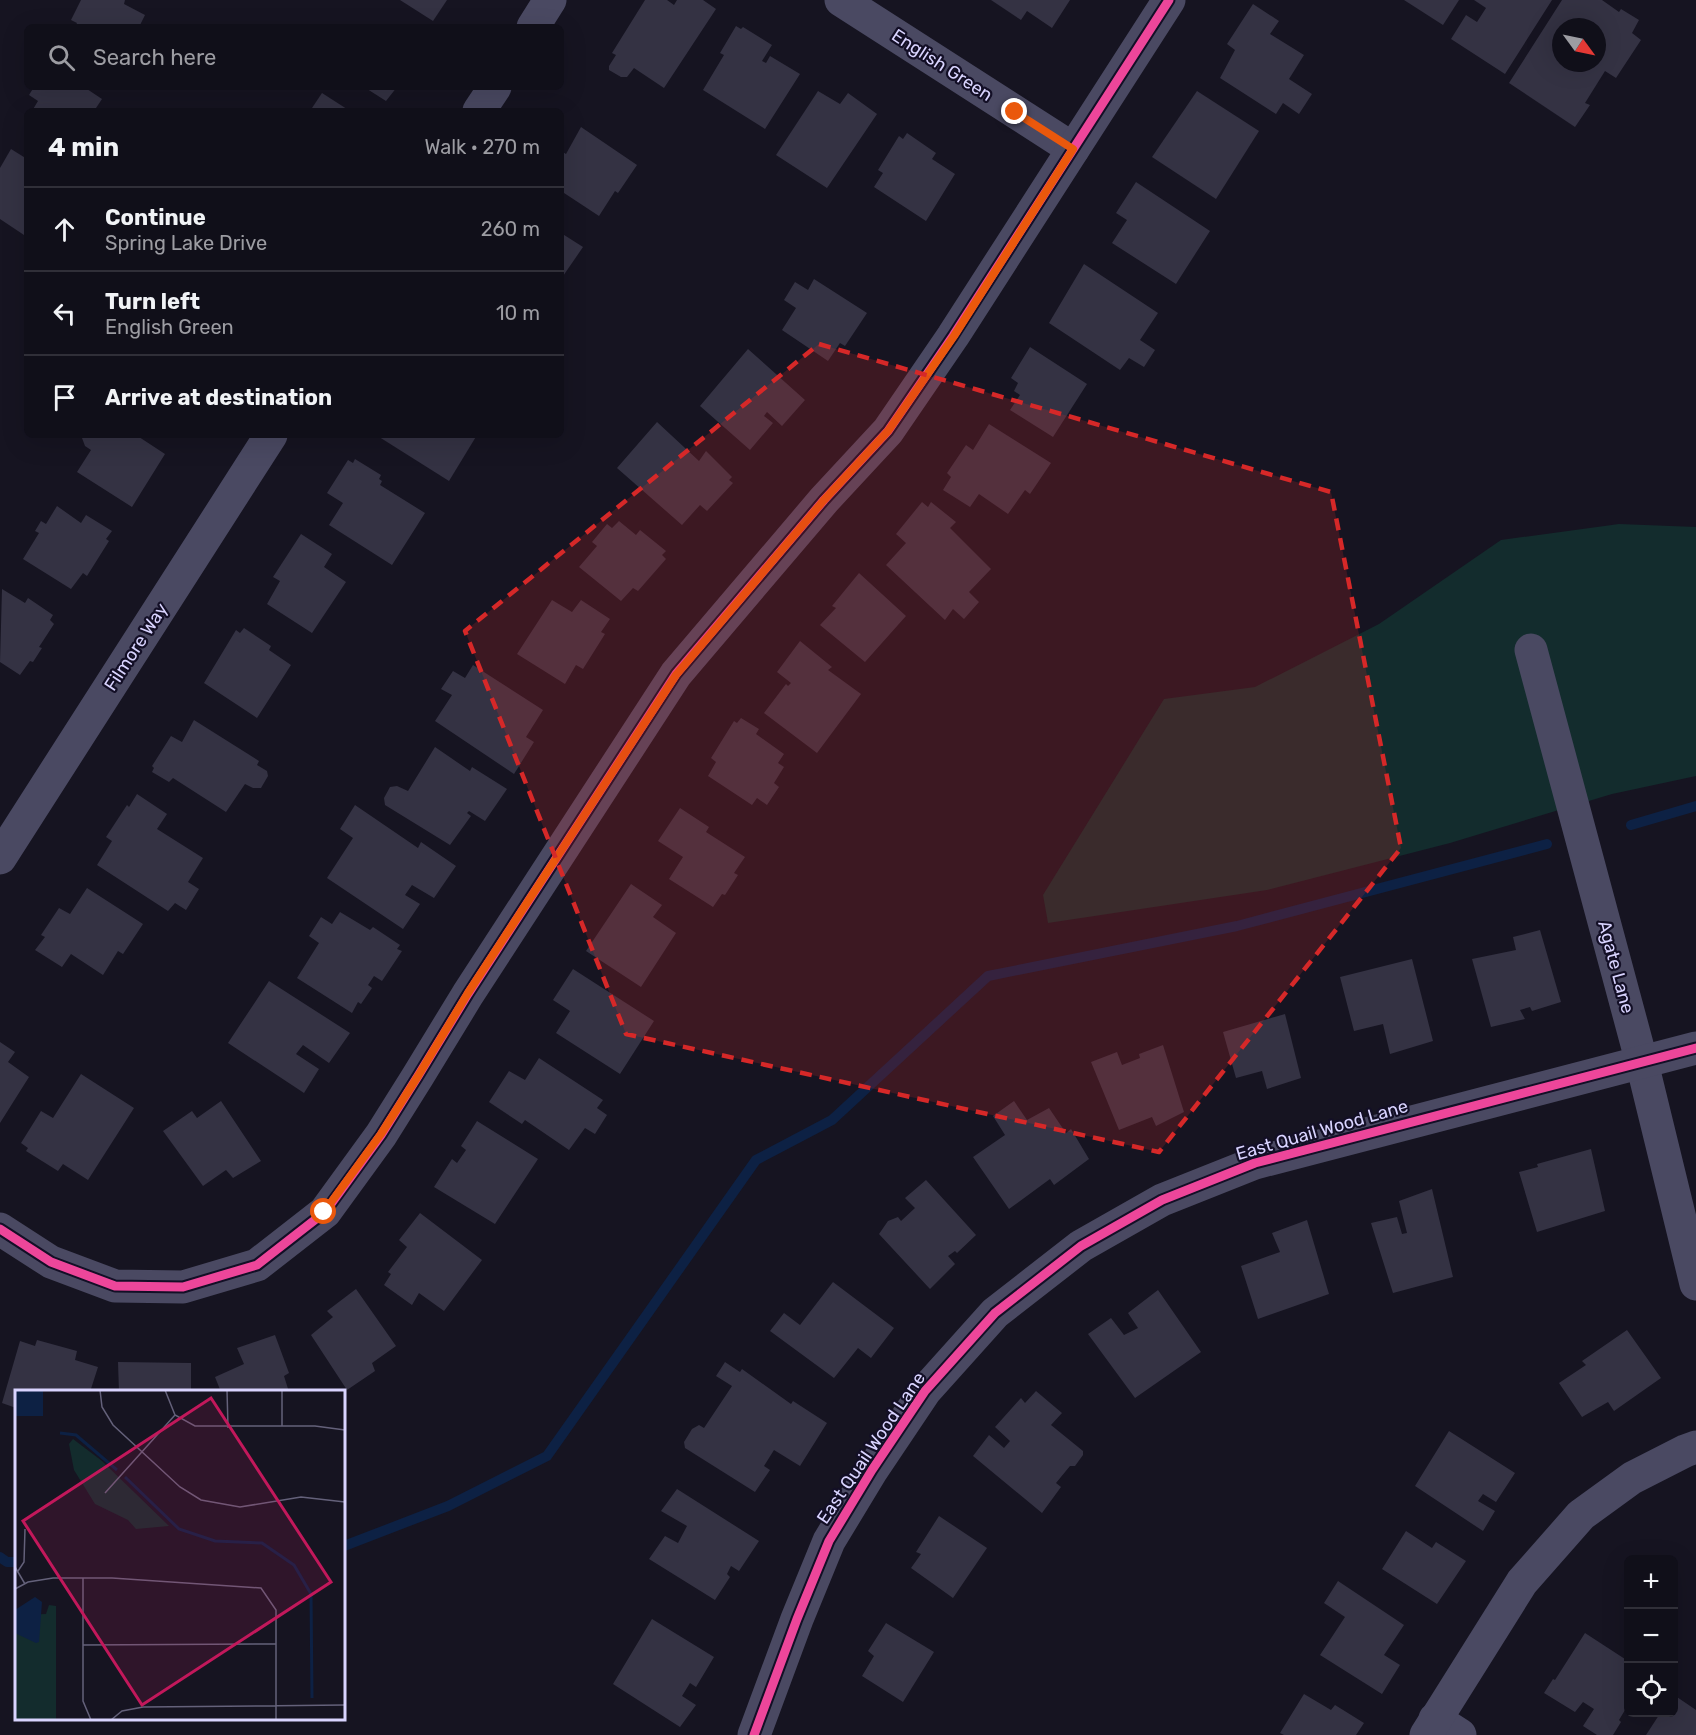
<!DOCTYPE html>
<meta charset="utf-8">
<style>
body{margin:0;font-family:Rubik,sans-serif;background:#1e1d26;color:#f1f3f6}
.controls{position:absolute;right:18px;bottom:18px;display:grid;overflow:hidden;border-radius:9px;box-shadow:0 6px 24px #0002}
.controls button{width:54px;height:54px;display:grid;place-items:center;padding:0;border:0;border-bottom:2px solid #302f38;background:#100f19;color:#f1f3f6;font:30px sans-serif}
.compass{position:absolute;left:1552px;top:18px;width:54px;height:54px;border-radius:50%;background:#100f19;box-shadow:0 6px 24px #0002;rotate:123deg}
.stop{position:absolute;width:18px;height:18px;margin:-14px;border:4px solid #ea580c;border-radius:50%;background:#fff}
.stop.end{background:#ea580c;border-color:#fff;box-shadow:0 2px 6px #0008}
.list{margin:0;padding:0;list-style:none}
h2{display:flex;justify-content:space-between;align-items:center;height:78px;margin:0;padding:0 24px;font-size:26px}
h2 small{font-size:20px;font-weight:400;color:#9c9ca2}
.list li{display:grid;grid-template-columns:39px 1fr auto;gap:18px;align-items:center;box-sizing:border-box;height:84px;padding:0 24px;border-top:2px solid #302f38}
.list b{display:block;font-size:22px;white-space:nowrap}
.list p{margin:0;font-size:20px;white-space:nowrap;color:#9c9ca2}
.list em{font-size:20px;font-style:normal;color:#9c9ca2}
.icon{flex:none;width:33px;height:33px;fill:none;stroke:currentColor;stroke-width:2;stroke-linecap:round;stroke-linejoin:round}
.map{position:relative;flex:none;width:1696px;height:1735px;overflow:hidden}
.search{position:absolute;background:#100f19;box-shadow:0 6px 24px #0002;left:24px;top:24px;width:540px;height:66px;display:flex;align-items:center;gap:15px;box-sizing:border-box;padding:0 21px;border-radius:9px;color:#9c9ca2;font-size:22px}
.panel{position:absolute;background:#100f19;box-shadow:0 6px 24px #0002;left:24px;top:108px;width:540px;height:330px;border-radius:9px}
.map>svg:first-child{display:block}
.green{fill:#132c2d}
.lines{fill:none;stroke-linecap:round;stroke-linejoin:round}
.stream{stroke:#0d2144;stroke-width:10}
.building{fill:#343243;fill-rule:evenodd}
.minor{stroke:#4a4962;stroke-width:33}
.cycleway-casing{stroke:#130f26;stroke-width:13}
.cycleway{stroke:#ed469a;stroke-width:9}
.route{stroke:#ea580c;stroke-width:8}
.marked{fill:#d62828;fill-opacity:0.2;stroke:#d62828;stroke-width:4.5;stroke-dasharray:12 8;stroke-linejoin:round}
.labels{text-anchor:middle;stroke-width:4.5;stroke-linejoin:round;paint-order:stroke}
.street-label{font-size:18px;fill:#d9d4ff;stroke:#130f26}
.inset-river{fill:none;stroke:#0d2144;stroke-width:3}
.inset-road{fill:none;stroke:#64617a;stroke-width:1.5}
.view{fill:#c2185b;fill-opacity:0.15;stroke:#c2185b;stroke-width:3}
.inset-edge{fill:none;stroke:#d9d4ff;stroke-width:3}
</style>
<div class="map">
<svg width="1696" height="1735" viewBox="0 0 1696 1735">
<rect width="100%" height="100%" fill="#161421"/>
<!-- green -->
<polygon class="green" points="1619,524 1696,527 1696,776 1612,794 1450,843 1267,890 1048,923 1043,895 1164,699 1255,687 1379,624 1501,540"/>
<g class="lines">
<!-- stream -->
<g class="stream">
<polyline points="1631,825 1696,806"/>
<polyline points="344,1546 448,1506 547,1456 756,1160 832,1120 988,976 1237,926 1547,844"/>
<polyline points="0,1557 7,1562 16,1562"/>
</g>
</g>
<!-- building -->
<g class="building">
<polygon points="81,0 125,0 124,4 145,15 139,27 75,27 77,23 71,20"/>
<polygon points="400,0 447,0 433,21"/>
<polygon points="645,0 667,0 674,5 677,0 703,0 716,9 664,88 634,68 627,77 621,77 609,70 609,66 616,55 612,53"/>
<polygon points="991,0 1070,0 1052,28 1027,11 1021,20"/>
<polygon points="1404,0 1459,0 1443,25"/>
<polygon points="1474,0 1552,0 1505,74 1451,39 1466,15 1477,22 1486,8"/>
<path d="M 1562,0 L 1602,0 L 1619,12 L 1621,9 L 1639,20 L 1632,33 L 1641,40 L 1616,78 L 1605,71 L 1585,103 L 1590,105 L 1575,127 L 1509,83 ZM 1561,27 L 1597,27 L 1597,63 L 1561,63 Z"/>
<polygon points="1253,4 1279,21 1270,34 1304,55 1289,79 1312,94 1299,114 1283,103 1276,114 1220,78 1235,50 1227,44"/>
<polygon points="736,26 741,29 743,27 772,45 762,61 766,63 770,56 800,74 765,129 703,90 724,55 720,53"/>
<polygon points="34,87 84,87 102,99 94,111 32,111 38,101 29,95"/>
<polygon points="364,87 404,87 401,90 397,87 386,101"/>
<polygon points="818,91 840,104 848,93 877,114 827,188 776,155"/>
<polygon points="1197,91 1259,131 1216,199 1152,157"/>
<polygon points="322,93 350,111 310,111"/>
<polygon points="581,127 637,165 618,193 615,191 599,216 561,191 561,151 566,154"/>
<polygon points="907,133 936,153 932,159 955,174 926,221 874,187 883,173 878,170 899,136 903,139"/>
<polygon points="11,149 27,159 27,237 0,219 0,168"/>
<polygon points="1136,182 1210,231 1176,284 1112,243 1127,220 1116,213"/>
<polygon points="561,233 583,247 561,279"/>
<polygon points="1084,264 1158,313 1140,340 1155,350 1144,367 1129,358 1120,370 1049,323"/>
<polygon points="814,279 867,313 845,346 840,343 828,361 782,330 796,308 784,300 795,282 808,290"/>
<polygon points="1030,347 1087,384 1053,437 1010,410 1020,395 1014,391 1018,383 1011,378"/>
<polygon points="748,349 805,400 782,426 767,412 764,416 773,423 750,450 700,406"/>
<polygon points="657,422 699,461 706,451 732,477 729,480 733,483 707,511 700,505 682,525 617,468"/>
<polygon points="989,424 1051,463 1030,494 1025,490 1008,514 979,494 970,507 943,490 951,477 947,473 966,445 973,450"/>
<polygon points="84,435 136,435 165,454 132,507 77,472 91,450 85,446 82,438"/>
<polygon points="376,435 477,435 449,481"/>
<polygon points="355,459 381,475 379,479 382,481 380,485 425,513 392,565 329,525 343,503 327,493 348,460 353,463"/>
<polygon points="922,502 928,507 931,502 956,522 950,528 991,569 969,592 979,602 964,619 953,609 945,620 886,565 906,543 896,534"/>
<polygon points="57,506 81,523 86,515 112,531 106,539 109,541 87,576 83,573 71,589 23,559 39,533 35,531 41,521 46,524"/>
<polygon points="619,521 636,535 640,530 666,551 662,555 666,559 638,591 633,588 621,601 579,567 597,546 592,542 607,524 612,528"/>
<polygon points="301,534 332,554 324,567 346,582 312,633 267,604 280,581 273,577"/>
<polygon points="859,573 906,616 865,662 820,625 836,608 832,606"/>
<polygon points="2,589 25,603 28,598 53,615 50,620 54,624 39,647 42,648 33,662 30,661 20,675 0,662"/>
<polygon points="552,600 572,612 581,600 610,619 601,632 605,634 583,669 576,665 565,684 517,654"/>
<polygon points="244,628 271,646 269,650 291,665 257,718 204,683 236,630 240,633"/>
<polygon points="800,641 832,667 828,670 861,694 817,753 764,713 786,684 788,686 791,683 777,672"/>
<polygon points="473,665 543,710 526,737 534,742 514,774 435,721 452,695 441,689 453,671 465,678"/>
<polygon points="741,718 759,729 756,734 784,754 778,763 784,767 774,783 779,787 767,805 757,798 752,805 708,776 716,762 711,758 734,721 737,723"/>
<polygon points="194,720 259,761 257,765 267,771 268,776 261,788 253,788 245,784 226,812 173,778 169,782 152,772 154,768 152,766 171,736 182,742"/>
<polygon points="435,747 470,771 472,767 507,789 485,821 469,811 467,813 471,816 450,845 385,805 384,798 390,787 397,786 408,791"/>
<polygon points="137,794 167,814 157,829 203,858 188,882 199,889 186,910 175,903 168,911 97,865 112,841 106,837 127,805 129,807"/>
<polygon points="355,805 418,848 421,842 456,866 434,898 412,885 405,895 420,904 403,929 327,878 353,838 340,829"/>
<polygon points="680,808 709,827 706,832 745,857 734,873 738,875 725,895 722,894 713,907 669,879 683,857 658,841"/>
<polygon points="631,884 662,905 653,917 676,933 641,987 586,951"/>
<polygon points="87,888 143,924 123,954 118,951 103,975 71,954 62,967 35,950 45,937 41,935 59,908 70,914"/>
<polygon points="340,912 370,930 373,927 400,945 397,949 402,951 382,981 374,976 368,985 372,988 361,1004 358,1002 352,1013 297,978 319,943 309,936 321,917 332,924"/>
<polygon points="1540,930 1561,1002 1532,1011 1530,1007 1520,1010 1525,1019 1491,1027 1472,959 1516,950 1513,937"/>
<polygon points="1412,959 1433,1041 1390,1054 1383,1024 1354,1031 1340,977"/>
<polygon points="573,969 654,1021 620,1074 556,1033 570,1011 553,1000"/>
<polygon points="269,981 350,1033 329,1063 303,1045 296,1054 319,1069 304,1093 228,1043"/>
<polygon points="1285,1014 1301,1078 1267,1089 1262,1071 1236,1078 1223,1032"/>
<polygon points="0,1042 15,1052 8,1062 29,1077 0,1123"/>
<polygon points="1163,1045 1184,1112 1156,1126 1152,1117 1119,1130 1091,1062 1117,1052 1122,1065 1140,1058 1139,1054"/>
<polygon points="539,1058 603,1100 597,1108 607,1115 595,1134 585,1128 569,1150 525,1120 522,1124 489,1102 509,1071 525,1080"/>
<polygon points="81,1074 134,1108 88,1180 63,1164 58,1171 26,1151 28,1148 21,1143 41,1111 53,1118"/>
<polygon points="221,1101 261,1161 233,1178 226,1170 203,1186 163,1131 192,1111 197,1118"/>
<polygon points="1014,1101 1027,1120 1049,1108 1066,1133 1071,1129 1089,1159 1054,1185 1050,1179 1009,1209 973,1157 1005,1135 993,1116"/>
<polygon points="477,1121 538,1159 495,1224 434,1187 452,1159 457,1163 466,1150 461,1146"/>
<polygon points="1591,1149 1605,1211 1537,1232 1519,1172 1538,1167 1537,1164"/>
<polygon points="926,1180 976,1235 957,1253 955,1251 948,1256 955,1264 930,1289 879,1234 888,1221 898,1217 901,1221 915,1208 905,1198"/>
<polygon points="1432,1189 1453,1277 1393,1293 1371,1223 1397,1217 1402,1234 1407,1233 1399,1201"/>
<polygon points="420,1213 482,1260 444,1311 419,1293 412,1305 384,1285 391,1274 388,1272 407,1247 399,1240"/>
<polygon points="1307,1220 1329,1294 1258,1319 1241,1266 1280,1252 1272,1233"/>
<polygon points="833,1282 894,1328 871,1358 858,1348 834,1378 770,1331 784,1313 800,1325"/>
<polygon points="356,1289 396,1346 372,1363 375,1371 347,1390 311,1335 333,1317 327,1311"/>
<polygon points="1158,1290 1201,1352 1135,1398 1088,1334 1111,1318 1124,1335 1138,1328 1128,1313"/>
<polygon points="1627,1330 1661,1378 1614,1411 1608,1402 1582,1417 1559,1383 1586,1365 1582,1361"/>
<polygon points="275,1335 289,1373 284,1376 289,1392 221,1392 215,1377 244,1364 237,1348"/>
<polygon points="37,1340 77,1351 75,1360 98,1367 90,1392 16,1392 16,1408 2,1403 20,1341 35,1346"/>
<polygon points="118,1362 191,1363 191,1392 119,1392"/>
<polygon points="725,1362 740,1372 742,1369 791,1404 793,1401 827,1423 800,1466 774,1450 764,1466 770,1470 755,1492 685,1448 684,1442 692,1429 699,1425 704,1428 732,1386 716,1376"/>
<polygon points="1036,1391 1062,1413 1051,1425 1083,1451 1083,1455 1075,1466 1070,1466 1056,1483 1061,1487 1042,1513 973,1456 989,1435 1004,1448 1010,1441 995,1427 1021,1398 1025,1403"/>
<polygon points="1449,1431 1515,1473 1496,1502 1483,1494 1478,1501 1495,1511 1483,1531 1415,1486"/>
<polygon points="677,1489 759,1541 739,1571 731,1566 727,1574 730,1577 715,1600 649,1559 665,1536 678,1543 687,1526 661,1511"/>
<polygon points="939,1516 987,1548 953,1598 911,1568 921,1554 916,1552"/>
<polygon points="1406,1531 1432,1548 1436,1542 1466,1561 1437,1604 1382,1569"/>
<polygon points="1338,1581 1404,1625 1384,1655 1400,1665 1382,1694 1320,1655 1345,1617 1324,1603"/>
<polygon points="652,1619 714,1657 696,1687 690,1683 682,1696 696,1705 680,1727 613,1684"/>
<polygon points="886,1623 934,1652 903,1702 862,1676 874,1656 868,1651"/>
<polygon points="1585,1633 1628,1661 1628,1705 1619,1720 1621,1722 1613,1735 1597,1735 1583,1726 1594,1709 1583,1702 1575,1712 1544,1693 1553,1679 1555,1680"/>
<polygon points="1304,1694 1331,1710 1335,1705 1364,1723 1356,1735 1284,1735 1280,1733"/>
<polygon points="1674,1695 1696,1710 1696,1735 1646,1735 1661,1712 1674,1712"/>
</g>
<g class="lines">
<!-- minor -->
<g class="minor">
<polyline points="841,0 1073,149"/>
<polyline points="533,27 550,0"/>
<polyline points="479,111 495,87"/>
<polyline points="1531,650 1642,1063 1696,1284"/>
<polyline points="0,858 271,435"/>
<polyline points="0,1229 51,1262 115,1286 183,1287 257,1265 325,1212 381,1135 418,1076 468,994 676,674 824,500 888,431 953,336 1169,0"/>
<polyline points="1435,1719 1460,1735"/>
<polyline points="754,1735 797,1619 829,1541 872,1470 925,1391 995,1313 1081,1246 1162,1200 1255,1163 1696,1048"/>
<polyline points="1426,1735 1522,1582 1581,1515 1632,1478 1685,1451 1696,1447"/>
</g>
<!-- cycleway casing -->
<g class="cycleway-casing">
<g id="cycleway">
<polyline points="0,1229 51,1262 115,1286 183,1287 257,1265 325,1212 381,1135 418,1076 468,994 676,674 824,500 888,431 953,336 1169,0"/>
<polyline points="754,1735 797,1619 829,1541 872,1470 925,1391 995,1313 1081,1246 1162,1200 1255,1163 1696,1048"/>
</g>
</g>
<!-- cycleway -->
<use href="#cycleway" class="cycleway"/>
</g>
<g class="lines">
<!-- route -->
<polyline class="route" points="324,1212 381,1134 418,1076 468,993 676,675 824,500 888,431 954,336 1073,149 1015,112"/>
</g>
<!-- marked area -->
<path class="marked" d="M 819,344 L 1331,492 L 1401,848 L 1159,1152 L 626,1034 L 465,631 Z"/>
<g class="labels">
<!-- street labels -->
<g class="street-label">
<text transform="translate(942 65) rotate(33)" y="6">English Green</text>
<text transform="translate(136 647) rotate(-57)" y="6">Filmore Way</text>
<text transform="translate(1616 967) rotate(75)" y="6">Agate Lane</text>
<text transform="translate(1322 1130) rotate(-16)" y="6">East Quail Wood Lane</text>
<text transform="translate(871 1448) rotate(-56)" y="6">East Quail Wood Lane</text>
</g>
</g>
<!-- overview -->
<g transform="translate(15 1390)">
<rect width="330" height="330" fill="#161421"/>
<path d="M 58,49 L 87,71 L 154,136 L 121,139 L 113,130 L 80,114 L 59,80 L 54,54 ZM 34,215 L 41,216 L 41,330 L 0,330 L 0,225 L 31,224 Z" fill="#132c2d"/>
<path d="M 0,0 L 28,0 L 28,26 L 0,26 ZM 20,207 L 27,212 L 24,252 L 21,253 L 0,243 L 0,220 Z" fill="#0d2144"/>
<path class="inset-river" d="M 45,43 L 61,45 L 102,80M 110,87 L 164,139 L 200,151 L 247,153 L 279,175 L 296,204 L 297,308"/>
<path class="inset-road" d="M 85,0 L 87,17 L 98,35 L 165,97 L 186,110 L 225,117 L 286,107 L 330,112M 150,0 L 160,25 L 180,36 L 300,36 L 330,40M 212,0 L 213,38M 267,0 L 267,36M 90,103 L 160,25M 0,177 L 10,194M 3,181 L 9,172 L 10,139M 68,188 L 68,311 L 76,330M 0,199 L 13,192 L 38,188 L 97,188 L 246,198 L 261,220 L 261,330M 68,255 L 261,254M 96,330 L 107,321 L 128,317 L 330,315"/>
<path class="view" d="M 196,8 L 316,192 L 127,315 L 8,131 Z"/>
<rect width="330" height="330" class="inset-edge"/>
</g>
</svg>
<div class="controls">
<button>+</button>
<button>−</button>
<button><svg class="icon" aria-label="locate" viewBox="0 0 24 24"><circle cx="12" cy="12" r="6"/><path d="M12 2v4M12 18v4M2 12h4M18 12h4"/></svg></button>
</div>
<svg class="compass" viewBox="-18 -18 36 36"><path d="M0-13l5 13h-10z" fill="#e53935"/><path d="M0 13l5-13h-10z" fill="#9c9ca2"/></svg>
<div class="stop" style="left:324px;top:1212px"></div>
<div class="stop end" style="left:1015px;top:112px"></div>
<div class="search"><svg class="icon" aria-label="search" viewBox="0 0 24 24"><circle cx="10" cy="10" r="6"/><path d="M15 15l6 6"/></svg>Search here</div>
<section class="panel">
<h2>4 min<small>Walk · 270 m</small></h2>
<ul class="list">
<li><svg class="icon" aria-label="ahead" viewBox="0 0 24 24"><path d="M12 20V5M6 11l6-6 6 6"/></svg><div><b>Continue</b><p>Spring Lake Drive</p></div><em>260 m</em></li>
<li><svg class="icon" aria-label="left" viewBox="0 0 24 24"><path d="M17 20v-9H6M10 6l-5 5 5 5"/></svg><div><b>Turn left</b><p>English Green</p></div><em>10 m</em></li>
<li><svg class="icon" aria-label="arrive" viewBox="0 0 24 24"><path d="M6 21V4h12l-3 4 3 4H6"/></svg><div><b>Arrive at destination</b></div></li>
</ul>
</section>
</div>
